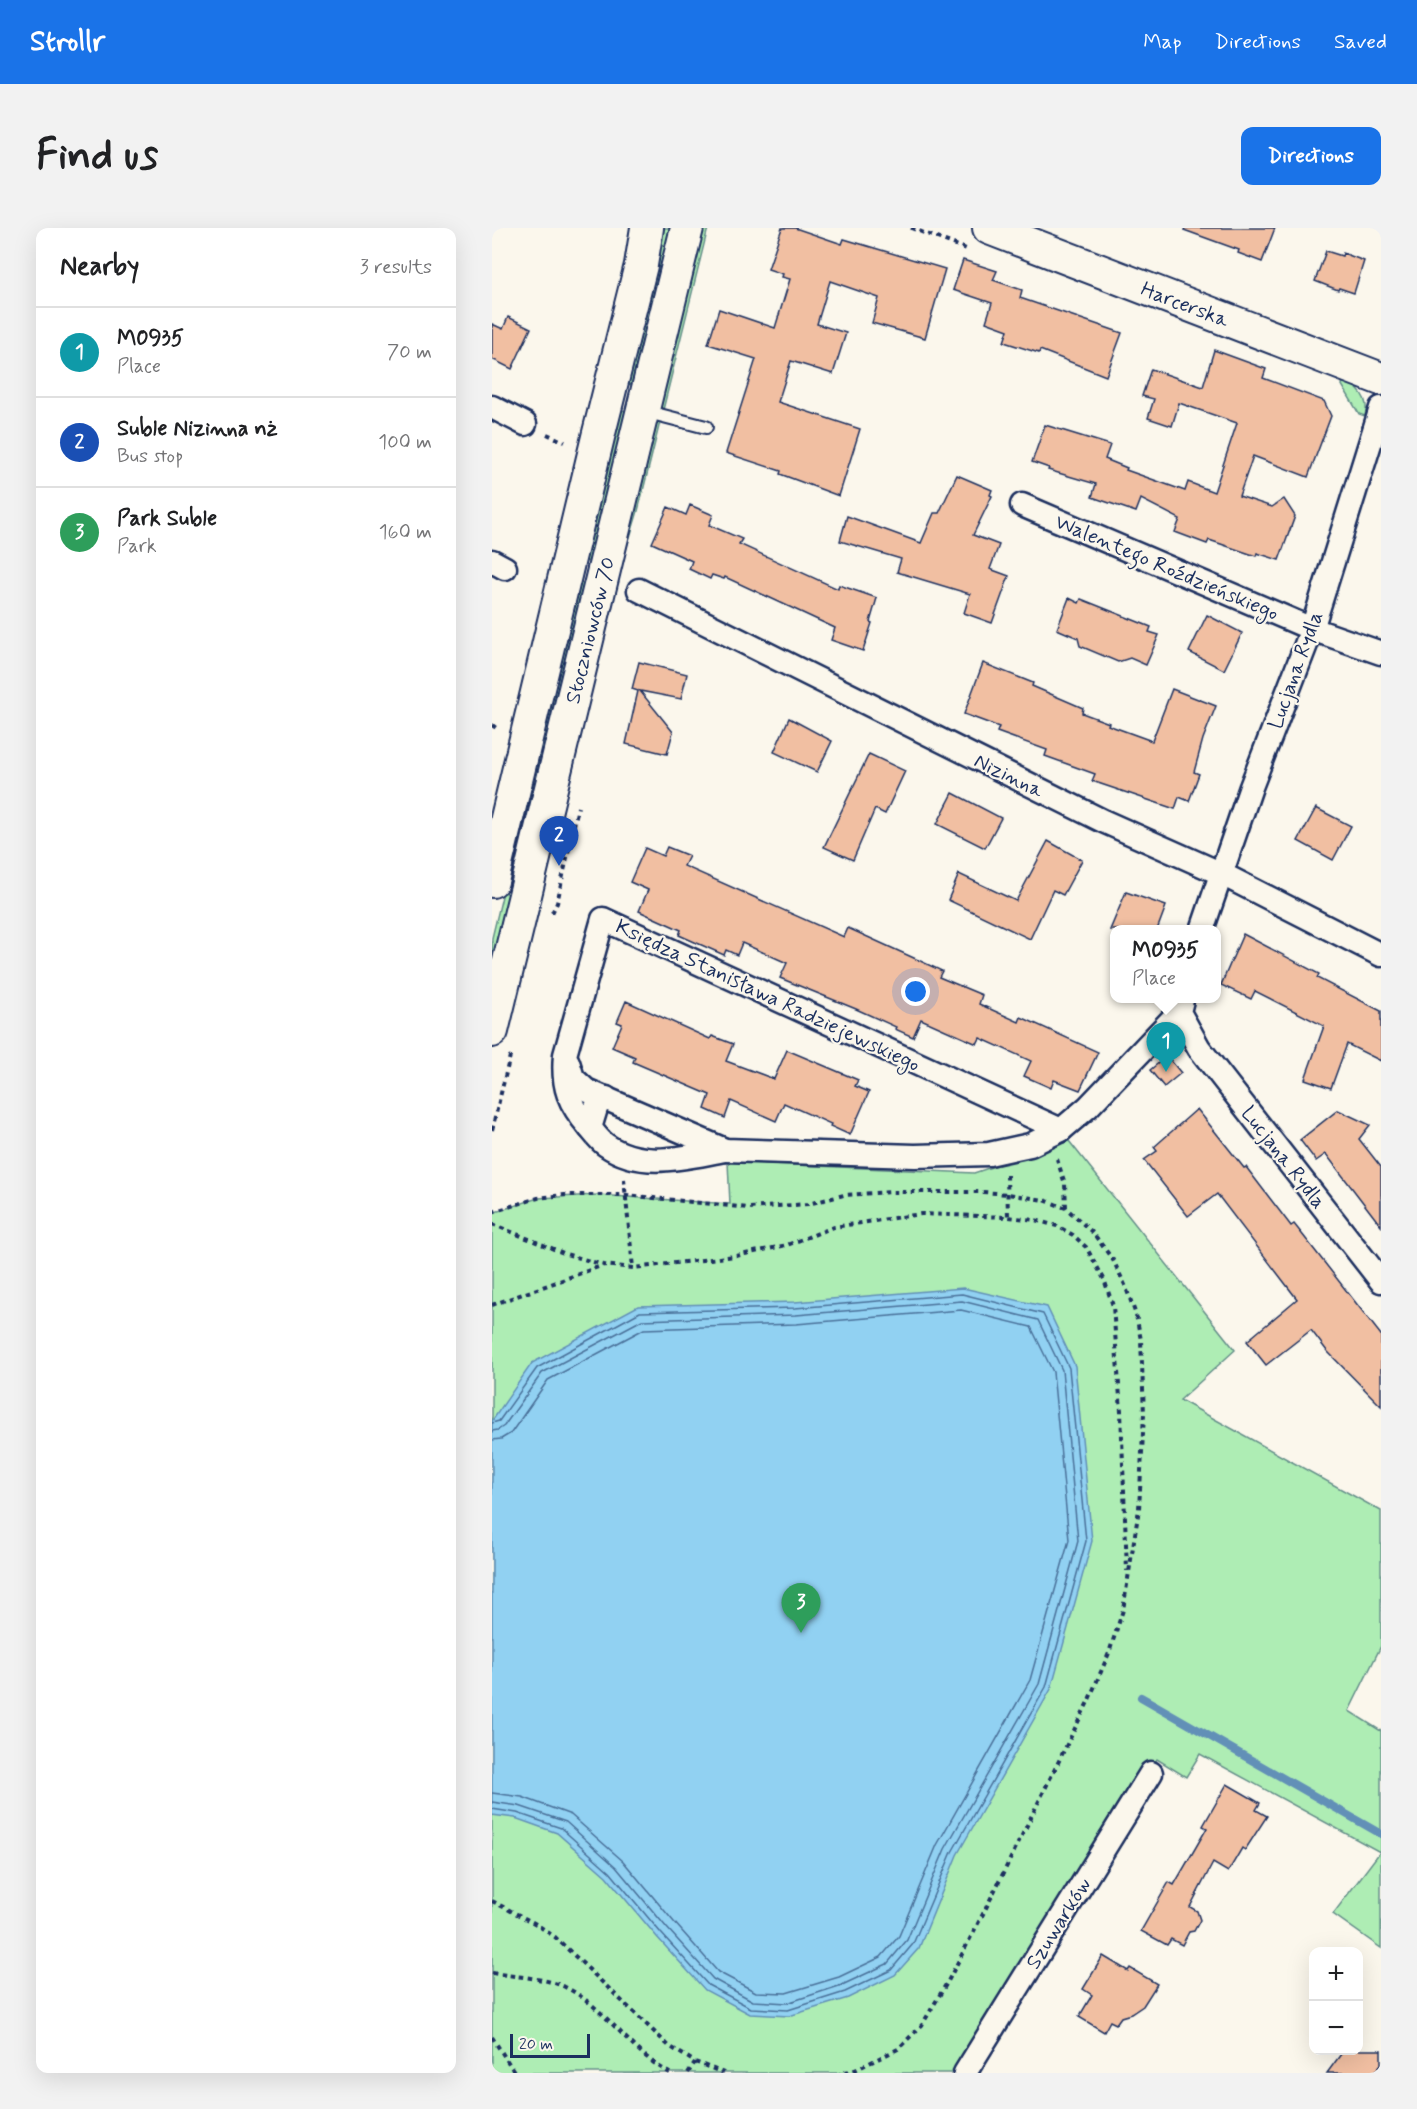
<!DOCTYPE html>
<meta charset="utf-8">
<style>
body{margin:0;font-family:Mynerve,sans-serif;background:#f2f2f2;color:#202124}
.controls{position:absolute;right:18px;bottom:18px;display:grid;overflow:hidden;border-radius:12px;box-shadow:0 6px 24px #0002}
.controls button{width:54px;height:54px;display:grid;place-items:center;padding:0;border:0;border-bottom:2px solid #e0e0e0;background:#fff;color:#202124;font:30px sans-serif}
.scale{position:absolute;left:18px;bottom:15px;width:80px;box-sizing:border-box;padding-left:6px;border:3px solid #1b2f5e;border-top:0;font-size:16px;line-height:21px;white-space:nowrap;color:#1b2f5e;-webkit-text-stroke:4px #fbf7ec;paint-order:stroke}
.you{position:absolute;left:424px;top:764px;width:21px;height:21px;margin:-15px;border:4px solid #fff;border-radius:50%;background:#1a73e8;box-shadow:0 0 0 9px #1a73e833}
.badge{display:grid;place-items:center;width:39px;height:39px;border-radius:50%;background:#1a73e8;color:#fff;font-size:20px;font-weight:700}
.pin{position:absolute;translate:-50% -50px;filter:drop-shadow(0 2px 3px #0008)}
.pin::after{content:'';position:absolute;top:32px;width:21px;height:18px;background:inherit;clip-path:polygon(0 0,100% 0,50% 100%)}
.popup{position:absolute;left:618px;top:697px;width:111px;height:78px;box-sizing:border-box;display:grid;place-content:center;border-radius:12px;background:#fff;filter:drop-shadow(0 2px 4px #0005);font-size:20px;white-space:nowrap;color:#757577}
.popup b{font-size:22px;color:#202124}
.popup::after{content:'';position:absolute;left:50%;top:100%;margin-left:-12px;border:12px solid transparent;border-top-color:#fff}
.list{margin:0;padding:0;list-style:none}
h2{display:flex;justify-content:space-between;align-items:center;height:78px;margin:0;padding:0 24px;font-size:26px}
h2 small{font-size:20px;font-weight:400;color:#757577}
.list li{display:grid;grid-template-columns:39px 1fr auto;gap:18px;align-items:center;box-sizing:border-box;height:90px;padding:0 24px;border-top:2px solid #e0e0e0}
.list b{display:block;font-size:22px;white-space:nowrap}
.list p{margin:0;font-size:20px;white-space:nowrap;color:#757577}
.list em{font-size:20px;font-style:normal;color:#757577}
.map{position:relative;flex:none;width:889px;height:1845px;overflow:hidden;border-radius:12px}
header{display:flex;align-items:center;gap:36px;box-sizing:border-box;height:84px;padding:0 30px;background:#1a73e8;color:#fff}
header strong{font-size:28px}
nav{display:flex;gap:33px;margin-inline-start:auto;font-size:21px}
.intro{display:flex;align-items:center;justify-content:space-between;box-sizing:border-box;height:144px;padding:0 36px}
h1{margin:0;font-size:42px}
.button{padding:15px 27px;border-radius:12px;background:#1a73e8;color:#fff;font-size:21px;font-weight:700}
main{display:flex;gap:36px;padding:0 36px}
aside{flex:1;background:#fff;border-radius:12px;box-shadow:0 6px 24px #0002}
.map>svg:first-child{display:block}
.green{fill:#aeedb4;stroke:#648e89;stroke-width:1.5}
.water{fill:#91d1f2;stroke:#6290b7;stroke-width:1.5}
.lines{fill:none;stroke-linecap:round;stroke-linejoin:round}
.shore{stroke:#4a7099;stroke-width:1.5}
.stream{stroke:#6290b7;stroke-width:8}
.building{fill:#f1bfa2;stroke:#1b2f5e;stroke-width:1.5}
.lane-casing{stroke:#1b2f5e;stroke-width:16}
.street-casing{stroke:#1b2f5e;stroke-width:27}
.secondary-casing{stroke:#1b2f5e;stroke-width:36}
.path{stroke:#1b2f5e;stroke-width:4;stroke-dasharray:4.5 4.5;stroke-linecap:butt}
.lane{stroke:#fbf7ec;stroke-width:12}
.street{stroke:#fbf7ec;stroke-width:22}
.secondary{stroke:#fbf7ec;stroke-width:32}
.labels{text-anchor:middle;stroke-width:4.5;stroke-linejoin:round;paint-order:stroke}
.street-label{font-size:21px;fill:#1b2f5e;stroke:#fbf7ec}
</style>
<header>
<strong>Strollr</strong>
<nav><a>Map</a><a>Directions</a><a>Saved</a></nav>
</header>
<div class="intro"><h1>Find us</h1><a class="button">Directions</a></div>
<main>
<aside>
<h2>Nearby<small>3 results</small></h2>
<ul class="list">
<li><span class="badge" style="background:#0f9aa8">1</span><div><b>M0935</b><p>Place</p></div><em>70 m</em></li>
<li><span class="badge" style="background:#1a4fb4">2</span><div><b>Suble Nizinna nż</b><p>Bus stop</p></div><em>100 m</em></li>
<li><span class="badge" style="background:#2e9e5b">3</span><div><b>Park Suble</b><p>Park</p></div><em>160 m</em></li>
</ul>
</aside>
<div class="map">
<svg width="889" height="1845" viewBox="0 0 889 1845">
<rect width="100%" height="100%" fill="#fbf7ec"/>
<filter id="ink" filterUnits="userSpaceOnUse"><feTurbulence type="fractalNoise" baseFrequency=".0167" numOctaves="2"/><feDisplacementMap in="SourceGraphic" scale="12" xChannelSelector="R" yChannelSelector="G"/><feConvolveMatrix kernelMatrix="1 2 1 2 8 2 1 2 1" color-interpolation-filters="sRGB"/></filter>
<g filter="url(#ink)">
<!-- green -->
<g class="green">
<polygon points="171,0 179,0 141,157 135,156"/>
<polygon points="209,0 216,0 146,283 126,348"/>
<path d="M 851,152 C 866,158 878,171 873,188 L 867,186 L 850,157 Z"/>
<polygon points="128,182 135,183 98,334 91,332"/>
<polygon points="86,355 93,355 23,651 15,649"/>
<polygon points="11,664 18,666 0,739 0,710"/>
<polygon points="577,913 743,1122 688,1172 889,1283 889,1418 857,1483 889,1503 889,1720 841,1686 888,1624 708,1526 694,1549 665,1531 472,1845 0,1845 0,985 46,970 106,967 238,976 236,934 482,945"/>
</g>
<!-- water -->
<polygon class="water" points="471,1060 555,1079 583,1138 600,1313 559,1461 465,1627 427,1720 403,1747 356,1770 297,1788 258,1786 213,1762 165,1709 114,1648 65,1605 23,1590 0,1587 0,1193 40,1135 146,1078 303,1074"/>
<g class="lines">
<!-- shore -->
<g class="shore">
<polyline points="0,1195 7,1193 45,1140 148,1084 303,1080 470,1066 551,1086 577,1140 594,1313 554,1459 460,1624 421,1716 399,1742 353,1764 296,1782 259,1780 216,1757 169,1705 118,1644 69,1600 25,1585 0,1581"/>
<polyline points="0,1203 6,1202 12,1198 50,1145 150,1092 304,1087 470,1073 546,1092 570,1142 586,1313 547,1456 453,1621 415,1712 395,1736 350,1757 295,1775 261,1773 221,1751 175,1700 124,1639 74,1594 27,1578 0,1574"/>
<polyline points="0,1212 9,1211 19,1205 56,1152 152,1101 304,1096 469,1082 539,1099 561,1144 577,1312 538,1452 445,1617 407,1708 389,1729 347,1749 294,1765 264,1764 226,1744 182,1694 131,1633 79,1587 30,1569 0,1565"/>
</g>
<!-- stream -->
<polyline class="stream" points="649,1469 889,1606"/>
</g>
<!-- building -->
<g class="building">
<polygon points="290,0 303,0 350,16 352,11 453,41 433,110 380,95 387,70 338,53 325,96 354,105 341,146 299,133 286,174 368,201 347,268 288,246 289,243 234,225 264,131 216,116 227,81 283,100 298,51 290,49 291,46 276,41"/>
<polygon points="693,0 783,0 770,34 746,25 747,22 692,2"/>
<polygon points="834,23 850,28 851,25 872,33 862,65 847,60 846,62 823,53"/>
<polygon points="471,32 505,43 501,52 530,62 528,70 630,105 614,148 548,122 547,125 512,114 516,102 494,94 500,75 461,62"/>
<polygon points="16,89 39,100 20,141 0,131 0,96 11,101"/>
<polygon points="722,122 774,141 771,150 832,173 839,188 816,249 761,228 747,268 780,279 792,271 803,288 787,332 765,325 764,328 717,312 715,316 683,304 688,291 649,271 644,284 600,269 604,256 556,242 557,240 540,234 553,197 618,217 613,231 635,240 634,242 693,263 696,254 722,264 745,195 687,175 680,198 656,190 662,171 650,168 659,141 711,159"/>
<polygon points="465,247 500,262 498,267 500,268 481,307 507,317 498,341 517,348 500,395 472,385 478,366 405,344 409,331 348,313 355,288 429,315 442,285 447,285"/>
<polygon points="198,277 221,287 217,297 250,311 247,316 346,361 347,357 385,370 378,394 380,395 371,423 339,412 343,400 233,349 232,351 220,347 218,351 197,341 200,333 160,315 176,279 194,287"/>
<polygon points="577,370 587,375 589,371 659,399 657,404 667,407 654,437 638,430 626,434 588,418 586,410 565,401"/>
<polygon points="715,387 750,405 732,442 697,424"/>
<polygon points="147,434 195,446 189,471 148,463 181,504 175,526 134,516 146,463 140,461"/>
<polygon points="491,435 541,455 540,458 591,480 590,485 617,495 616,497 660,513 680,461 724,478 711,511 702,544 707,546 697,573 687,569 683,581 600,553 603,546 553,528 555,522 505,504 507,499 472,486"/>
<polygon points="297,490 340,513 325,544 282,524"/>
<polygon points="377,526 413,543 393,586 383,581 361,632 332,619"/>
<polygon points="461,565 509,590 493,620 445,596"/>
<polygon points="824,580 859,598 841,632 806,613"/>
<polygon points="556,613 590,632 571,667 561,662 538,711 456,672 467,646 524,673"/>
<polygon points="175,619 197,628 192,638 352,709 356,700 424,731 450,743 447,749 490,767 487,776 527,794 529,789 606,824 588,862 562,852 559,860 532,848 539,833 488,810 485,816 429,791 421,809 403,801 404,799 364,781 288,750 295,735 250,715 245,727 234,722 232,727 187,707 189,702 147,683 156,662 138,654 153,620 171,628"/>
<polygon points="634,664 674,678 665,702 618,702"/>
<polygon points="751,706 827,746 825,750 889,783 889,833 855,816 839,860 813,851 832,798 763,763 759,771 729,757"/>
<polygon points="134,773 218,811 220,808 241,816 234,833 282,851 295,822 366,852 363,858 377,864 358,907 338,898 339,896 292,875 284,893 239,873 233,890 213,881 218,867 141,834 143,829 120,819 130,796 125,794"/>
<polygon points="675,828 689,845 672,859 658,842"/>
<polygon points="705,881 752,940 754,939 799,998 802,996 810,1006 889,1107 889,1178 835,1123 819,1102 774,1137 755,1113 805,1071 725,966 696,988 652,932 665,923 662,919"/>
<polygon points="846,882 878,897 867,911 889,939 889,998 834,926 824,933 808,912"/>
<polygon points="735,1556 768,1575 764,1582 775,1588 753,1622 750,1620 736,1644 721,1635 698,1679 705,1683 708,1692 702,1703 697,1704 690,1717 679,1711 675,1717 649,1703 677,1654 682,1657 715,1600 711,1598"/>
<polygon points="611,1728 636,1743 638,1740 665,1756 651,1778 639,1786 629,1789 624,1796 618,1793 612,1804 587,1789 600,1767 591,1761"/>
<polygon points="852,1822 889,1822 889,1836 882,1845 835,1845"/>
</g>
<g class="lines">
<!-- lane casing -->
<g class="lane-casing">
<polyline id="lane" points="152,183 214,199"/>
</g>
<!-- street casing -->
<g class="street-casing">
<g id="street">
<polyline points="0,179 33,196"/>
<polyline points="530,277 820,401 889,425"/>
<polyline points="0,333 13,340"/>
<polyline points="147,362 611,593 730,646 889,727"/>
<polyline points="710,702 759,559 820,401 889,180"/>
<polyline points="690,772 687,784 707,820 889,1053"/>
<polyline points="76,834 81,850 94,862 233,922 423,928 497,926 538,917 569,902"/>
<path d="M 114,870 L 105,877 L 98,900 C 77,876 70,859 73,827 L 111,691 L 569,902 L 596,879 L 687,784"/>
<path d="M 98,900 C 103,906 108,913 114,917 C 150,942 193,929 233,922"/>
<polyline points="473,1845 659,1545"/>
</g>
</g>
<!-- secondary casing -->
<g class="secondary-casing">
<g id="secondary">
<polyline points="497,0 889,151"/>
<polyline points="0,653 106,209 149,37 155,0"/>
<polyline points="0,803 195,0"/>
</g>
</g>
<!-- path -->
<g class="path">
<polyline points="419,0 477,22"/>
<polyline points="55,206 73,214"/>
<polyline points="0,497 7,502"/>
<polyline points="60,685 65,675 86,579"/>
<polyline points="0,902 19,824"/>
<polyline points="565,931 573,956 574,980"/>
<polyline points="515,947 516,989"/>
<polyline points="132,951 141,1040"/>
<polyline points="0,984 46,970 73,967 134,967 257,980 316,976 352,967 399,964 491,964 516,966 552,972 574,980 601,1005 621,1032 633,1057 644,1087 649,1112 652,1186 647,1281 631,1382 617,1425 596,1474 493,1682 456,1753 430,1797 406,1821 363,1842 348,1845"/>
<polyline points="0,996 74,1026 112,1037 141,1040 244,1028 295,1017 342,999 429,986 516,989 543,992 565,998 581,1007 594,1019 612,1051 621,1078 629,1183 635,1343"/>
<polyline points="0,1077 112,1037"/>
<polyline points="0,1673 44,1696 63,1709 177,1818 203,1834 232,1845"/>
<path d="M 0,1745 C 24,1749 51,1749 73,1759 C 114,1779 138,1824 178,1845"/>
<polyline points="0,1809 23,1845"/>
<polyline points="196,1845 203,1834"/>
</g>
<!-- lane -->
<use href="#lane" class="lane"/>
<!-- street -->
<use href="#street" class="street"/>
<!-- secondary -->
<use href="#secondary" class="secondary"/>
</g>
</g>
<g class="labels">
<!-- street labels -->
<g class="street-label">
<text transform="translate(693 76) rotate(21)" y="7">Harcerska</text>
<text transform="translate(675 339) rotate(23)" y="7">Walentego Roździeńskiego</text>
<text transform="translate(98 402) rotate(-76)" y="7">Stoczniowców 70</text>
<text transform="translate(803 442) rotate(-70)" y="7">Lucjana Rydla</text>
<text transform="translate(517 547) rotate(26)" y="7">Nizinna</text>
<text transform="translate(276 767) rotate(25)" y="7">Księdza Stanisława Radziejewskiego</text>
<text transform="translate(792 929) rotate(52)" y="7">Lucjana Rydla</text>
<text transform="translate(566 1695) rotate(-58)" y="7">Szuwarków</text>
</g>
</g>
</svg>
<div class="controls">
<button>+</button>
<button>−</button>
</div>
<div class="scale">20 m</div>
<div class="you"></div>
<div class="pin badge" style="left:674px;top:844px;background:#0f9aa8">1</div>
<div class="popup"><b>M0935</b>Place</div>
<div class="pin badge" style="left:67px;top:638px;background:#1a4fb4">2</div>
<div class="pin badge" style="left:309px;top:1405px;background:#2e9e5b">3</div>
</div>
</main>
